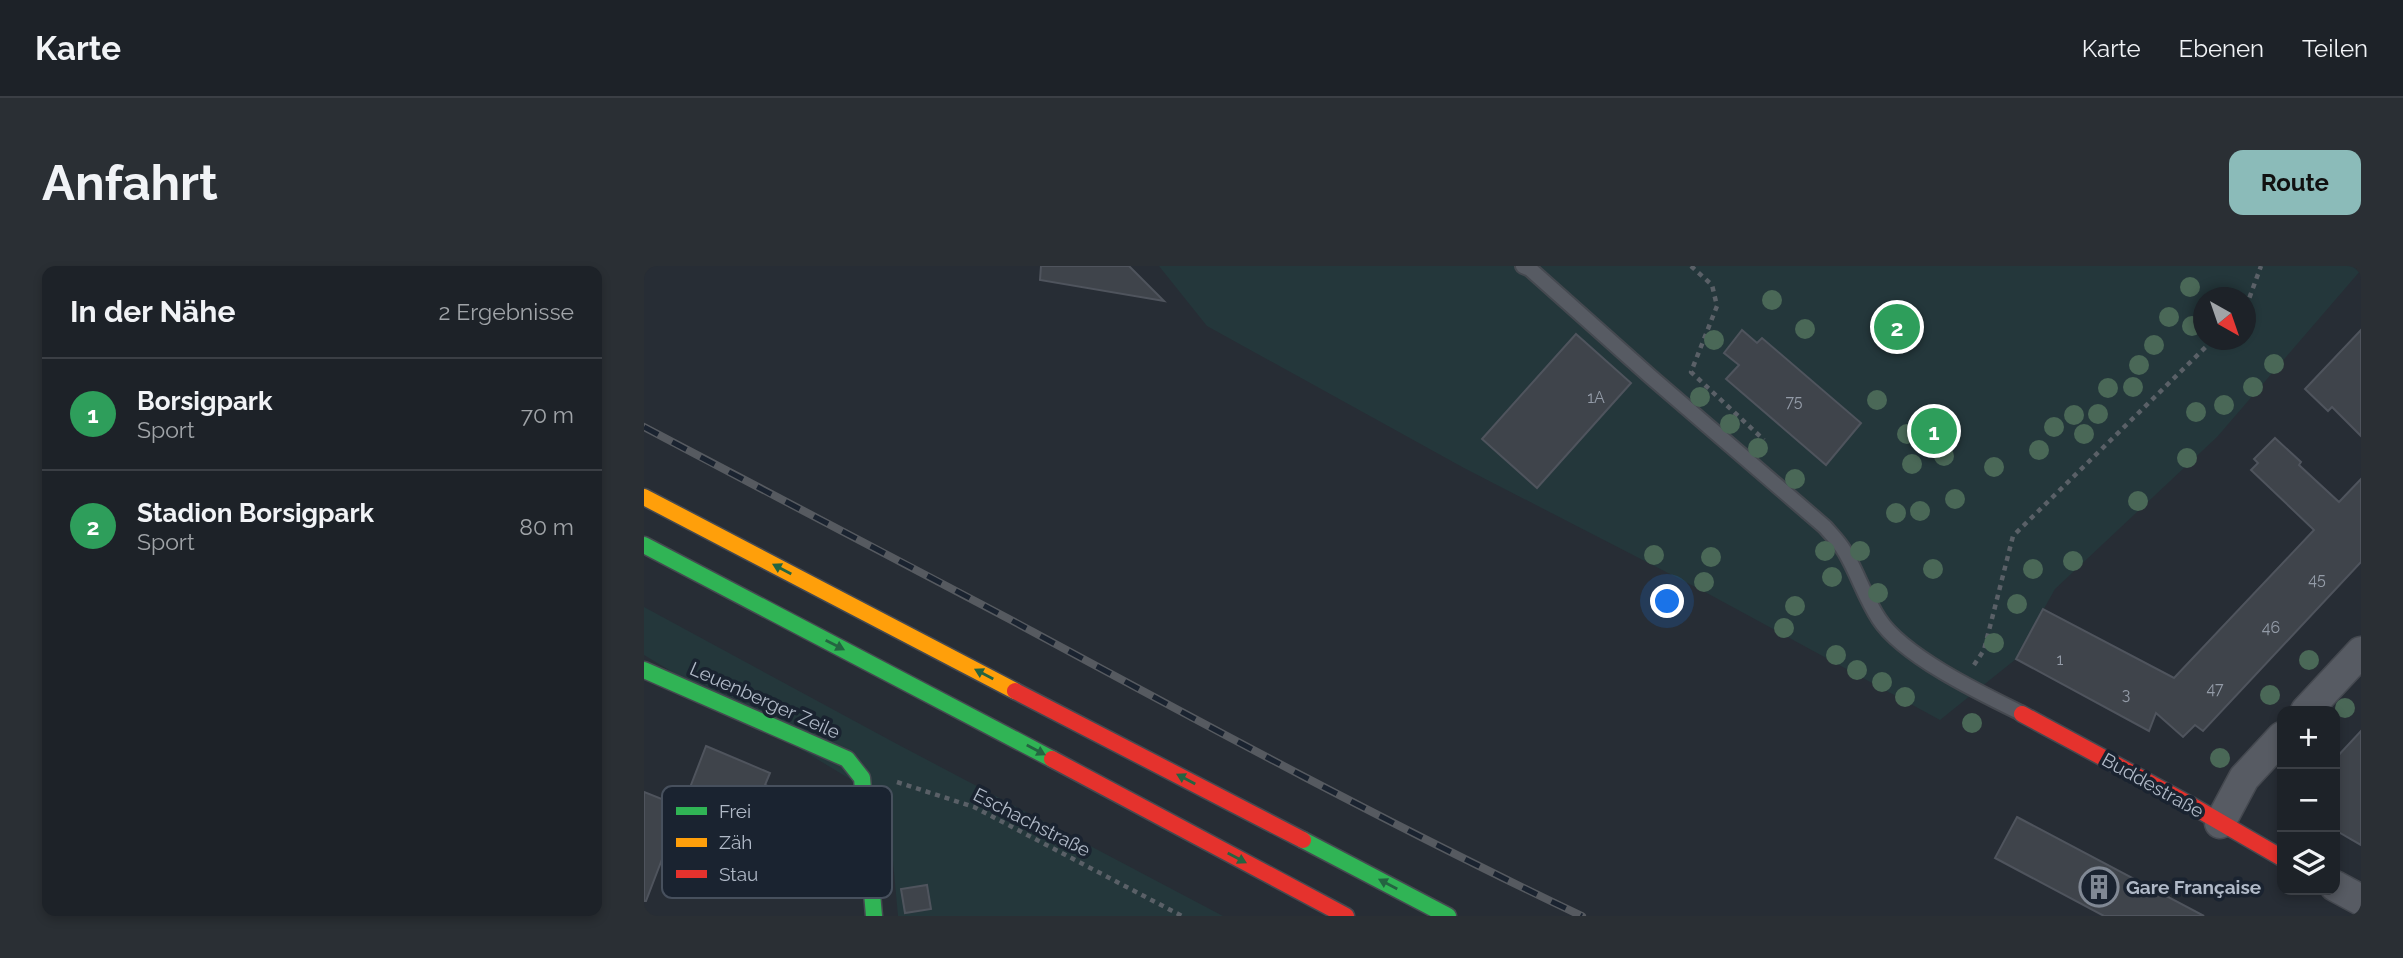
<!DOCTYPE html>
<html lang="de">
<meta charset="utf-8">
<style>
body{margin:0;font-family:Raleway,sans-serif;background:#2a2f34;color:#f1f3f6}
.controls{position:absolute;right:21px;bottom:21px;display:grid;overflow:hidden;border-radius:14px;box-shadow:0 4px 10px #0003}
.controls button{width:63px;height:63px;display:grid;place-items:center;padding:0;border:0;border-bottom:2px solid #3b3f45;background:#1d2228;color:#f1f3f6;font:35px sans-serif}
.compass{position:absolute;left:1549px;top:21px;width:63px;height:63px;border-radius:50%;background:#1d2228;box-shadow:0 4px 10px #0003;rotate:140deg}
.you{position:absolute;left:1024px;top:336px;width:24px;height:24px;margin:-18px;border:5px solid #fff;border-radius:50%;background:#1a73e8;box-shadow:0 0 0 10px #1a73e833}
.badge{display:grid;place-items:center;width:46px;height:46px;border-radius:50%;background:#8bbbb9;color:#fff;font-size:23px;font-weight:700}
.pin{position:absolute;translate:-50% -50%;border:4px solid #fff;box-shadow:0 2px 7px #0006}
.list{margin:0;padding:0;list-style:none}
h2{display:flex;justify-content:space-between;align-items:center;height:91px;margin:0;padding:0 28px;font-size:30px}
h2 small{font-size:23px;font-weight:400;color:#a0a4a8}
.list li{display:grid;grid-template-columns:46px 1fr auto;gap:21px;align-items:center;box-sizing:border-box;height:112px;padding:0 28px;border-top:2px solid #3b3f45}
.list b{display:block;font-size:26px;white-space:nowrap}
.list p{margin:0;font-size:23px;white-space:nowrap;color:#a0a4a8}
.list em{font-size:23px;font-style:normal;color:#a0a4a8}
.icon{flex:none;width:38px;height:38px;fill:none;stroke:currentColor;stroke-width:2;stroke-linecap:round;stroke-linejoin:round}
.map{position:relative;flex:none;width:1717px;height:650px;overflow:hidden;border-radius:14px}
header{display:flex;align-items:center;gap:42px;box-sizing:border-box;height:98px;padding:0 35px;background:#1d2228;border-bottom:2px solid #3b3f45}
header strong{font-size:33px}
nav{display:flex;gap:38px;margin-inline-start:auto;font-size:24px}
.intro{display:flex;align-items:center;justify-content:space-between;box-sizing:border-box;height:168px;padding:0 42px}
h1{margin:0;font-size:49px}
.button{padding:18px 32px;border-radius:14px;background:#8bbbb9;color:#111;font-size:24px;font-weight:700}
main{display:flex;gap:42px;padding:0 42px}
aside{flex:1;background:#1d2228;border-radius:14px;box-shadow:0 4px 10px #0003}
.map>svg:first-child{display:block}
.green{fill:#24373b;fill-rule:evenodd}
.building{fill:#3f444b;stroke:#4f545d;stroke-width:2}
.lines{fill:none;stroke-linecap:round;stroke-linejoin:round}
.lane-casing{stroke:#454950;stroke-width:18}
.street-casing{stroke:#454950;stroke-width:33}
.fast-casing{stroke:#454950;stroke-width:19}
.slow-casing{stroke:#454950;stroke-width:19}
.jam-casing{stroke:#454950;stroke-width:19}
.path{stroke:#5a6067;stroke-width:4.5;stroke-dasharray:5 5;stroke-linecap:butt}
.lane{stroke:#575b63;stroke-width:14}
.street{stroke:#575b63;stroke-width:30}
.fast{stroke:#30b455;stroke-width:16}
.slow{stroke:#ff9f0a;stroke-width:16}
.jam{stroke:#e5322d;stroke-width:16}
.rail-casing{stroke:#565a60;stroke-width:8}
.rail{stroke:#1a2330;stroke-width:5;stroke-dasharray:16;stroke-linecap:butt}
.tree{fill:#4a6857}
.oneway{fill:#246441}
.labels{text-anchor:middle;stroke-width:7;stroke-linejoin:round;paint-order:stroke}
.number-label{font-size:16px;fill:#949ca8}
.street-label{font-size:19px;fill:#b0b9c7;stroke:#1a2330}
.poi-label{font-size:19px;font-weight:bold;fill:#b0b9c7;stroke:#1a2330;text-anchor:start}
.key{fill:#1a2330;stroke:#47505d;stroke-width:2}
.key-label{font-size:19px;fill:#b0b9c7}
</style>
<header>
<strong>Karte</strong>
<nav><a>Karte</a><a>Ebenen</a><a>Teilen</a></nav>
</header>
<div class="intro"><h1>Anfahrt</h1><a class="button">Route</a></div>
<main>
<aside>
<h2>In der Nähe<small>2 Ergebnisse</small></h2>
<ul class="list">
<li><span class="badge" style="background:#2e9e5b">1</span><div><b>Borsigpark</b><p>Sport</p></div><em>70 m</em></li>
<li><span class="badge" style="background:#2e9e5b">2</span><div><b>Stadion Borsigpark</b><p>Sport</p></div><em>80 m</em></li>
</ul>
</aside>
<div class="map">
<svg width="1717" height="650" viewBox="0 0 1717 650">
<rect width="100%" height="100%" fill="#272d35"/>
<!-- green -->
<g class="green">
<path d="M 515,0 L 1717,0 L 1717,4 L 1573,171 L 1411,323 L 1372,393 L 1296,454 L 1061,326 L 820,202 L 563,60 ZM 1560,32 L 1602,32 L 1602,74 L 1560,74 Z"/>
<polygon points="0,341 253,478 579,650 254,650 245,552 239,549 226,525 0,389"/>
</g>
<!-- building -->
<g class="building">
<polygon points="397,0 485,0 520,35 396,14"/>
<polygon points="1098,64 1113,77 1118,72 1217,157 1182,199 1082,113 1095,99 1080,87"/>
<polygon points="1717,64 1717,170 1688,141 1684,145 1661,123"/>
<polygon points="932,68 987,117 893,222 838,173"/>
<polygon points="1631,172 1657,196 1655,199 1695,236 1717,213 1717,296 1559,465 1551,459 1539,471 1512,447 1505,465 1372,393 1399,343 1530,412 1670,264 1607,204 1614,197 1610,193"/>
<polygon points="1717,465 1717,579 1691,564 1691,493"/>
<polygon points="62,480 126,507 121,519 129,522 114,557 90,546 88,552 42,532"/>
<polygon points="0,526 38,541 2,635 0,635"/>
<polygon points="1373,551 1560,650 1460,650 1351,592"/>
<polygon points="283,619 287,643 261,647 257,623"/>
</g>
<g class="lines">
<!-- lane casing -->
<g class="lane-casing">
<path id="lane" d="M 879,0 L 886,3 L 1007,111 L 1181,261 C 1188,269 1196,277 1201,286 C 1214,308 1221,332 1235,353 C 1259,390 1336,427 1377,447"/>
</g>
<!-- street casing -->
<g class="street-casing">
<g id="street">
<polyline points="1662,445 1717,386"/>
<polyline points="1576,557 1600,512 1638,471"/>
<polyline points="1691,620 1717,634"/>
</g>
</g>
<!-- fast casing -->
<g class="fast-casing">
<g id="fast">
<polyline points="0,279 408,493"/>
<polyline points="0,404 203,493 218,512 230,650"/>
<polyline points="659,574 804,650"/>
</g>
</g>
<!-- slow casing -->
<g class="slow-casing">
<polyline id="slow" points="0,231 371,425"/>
</g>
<!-- jam casing -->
<g class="jam-casing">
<g id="jam">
<polyline points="371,425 659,574"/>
<polyline points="1378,448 1545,538 1638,592"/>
<polyline points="408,493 702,650"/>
</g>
</g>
<!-- path -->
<g class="path">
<polyline points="1047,0 1068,19 1073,40 1047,106 1120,174"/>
<polyline points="1602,41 1617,0"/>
<polyline points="1330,399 1340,384 1369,270 1569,74"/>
<polyline points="253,516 330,541 538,650"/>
</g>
<!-- lane -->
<use href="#lane" class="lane"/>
<!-- street -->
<use href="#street" class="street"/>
<!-- fast -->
<use href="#fast" class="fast"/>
<!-- slow -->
<use href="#slow" class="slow"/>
<!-- jam -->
<use href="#jam" class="jam"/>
<!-- rail casing -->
<g class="rail-casing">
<path id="rail" d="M 0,161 C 122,226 245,289 367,354 C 556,456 744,558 938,650"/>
</g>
<!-- rail -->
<use href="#rail" class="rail"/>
</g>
<!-- trees -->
<g class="tree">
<circle cx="1546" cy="21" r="10"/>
<circle cx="1128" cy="34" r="10"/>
<circle cx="1525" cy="51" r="10"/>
<circle cx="1548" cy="60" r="10"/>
<circle cx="1161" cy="63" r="10"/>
<circle cx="1070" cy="74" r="10"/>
<circle cx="1510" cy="79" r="10"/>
<circle cx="1630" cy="98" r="10"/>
<circle cx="1495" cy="99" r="10"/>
<circle cx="1489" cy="121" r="10"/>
<circle cx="1609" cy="121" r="10"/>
<circle cx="1464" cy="122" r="10"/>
<circle cx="1056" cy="131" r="10"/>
<circle cx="1233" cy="134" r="10"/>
<circle cx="1580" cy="139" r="10"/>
<circle cx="1552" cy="146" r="10"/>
<circle cx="1454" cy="148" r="10"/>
<circle cx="1430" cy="149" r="10"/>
<circle cx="1086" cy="158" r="10"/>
<circle cx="1410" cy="161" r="10"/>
<circle cx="1263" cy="168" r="10"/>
<circle cx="1440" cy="168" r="10"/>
<circle cx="1114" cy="182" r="10"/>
<circle cx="1395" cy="184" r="10"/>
<circle cx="1300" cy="190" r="10"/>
<circle cx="1543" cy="192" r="10"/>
<circle cx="1268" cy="198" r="10"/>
<circle cx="1350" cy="201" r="10"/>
<circle cx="1151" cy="213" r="10"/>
<circle cx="1311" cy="233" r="10"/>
<circle cx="1494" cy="235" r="10"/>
<circle cx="1276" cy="245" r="10"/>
<circle cx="1252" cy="247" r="10"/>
<circle cx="1181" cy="285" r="10"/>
<circle cx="1216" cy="285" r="10"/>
<circle cx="1010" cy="289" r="10"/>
<circle cx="1067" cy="291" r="10"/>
<circle cx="1429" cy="295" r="10"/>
<circle cx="1289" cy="303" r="10"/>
<circle cx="1389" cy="303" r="10"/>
<circle cx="1188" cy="311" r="10"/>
<circle cx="1060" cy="316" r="10"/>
<circle cx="1234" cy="327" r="10"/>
<circle cx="1373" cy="338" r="10"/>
<circle cx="1151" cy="340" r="10"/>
<circle cx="1140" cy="362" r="10"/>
<circle cx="1350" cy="377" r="10"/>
<circle cx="1192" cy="389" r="10"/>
<circle cx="1665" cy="394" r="10"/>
<circle cx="1213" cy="404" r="10"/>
<circle cx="1238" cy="416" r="10"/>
<circle cx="1626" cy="429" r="10"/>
<circle cx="1261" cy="431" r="10"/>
<circle cx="1701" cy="442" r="10"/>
<circle cx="1328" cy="457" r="10"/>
<circle cx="1576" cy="492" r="10"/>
</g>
<!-- one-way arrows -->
<defs><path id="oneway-solid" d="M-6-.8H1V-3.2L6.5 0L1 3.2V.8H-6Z" transform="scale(1.75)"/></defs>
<g class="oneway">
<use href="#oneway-solid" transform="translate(138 303) rotate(-152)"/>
<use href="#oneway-solid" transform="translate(191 379) rotate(27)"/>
<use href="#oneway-solid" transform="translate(340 408) rotate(-152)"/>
<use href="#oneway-solid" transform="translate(392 484) rotate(28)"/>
<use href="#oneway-solid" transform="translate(542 513) rotate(-152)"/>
<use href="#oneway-solid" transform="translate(593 592) rotate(28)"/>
<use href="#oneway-solid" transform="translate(744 618) rotate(-152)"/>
</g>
<!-- icons -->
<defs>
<g id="building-ring" transform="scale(2.0125)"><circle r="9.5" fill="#1a2330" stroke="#808894" stroke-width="1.5"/><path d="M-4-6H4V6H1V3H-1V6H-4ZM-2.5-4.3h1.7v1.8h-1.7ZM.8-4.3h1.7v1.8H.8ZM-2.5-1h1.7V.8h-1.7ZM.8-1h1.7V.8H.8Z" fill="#808894"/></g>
</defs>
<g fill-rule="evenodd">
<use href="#building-ring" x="1455" y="621"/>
</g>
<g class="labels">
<!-- number labels -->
<g class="number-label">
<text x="952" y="137">1A</text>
<text x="1150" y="141">75</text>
<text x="1673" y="319">45</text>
<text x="1627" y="367">46</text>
<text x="1416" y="399">1</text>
<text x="1571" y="428">47</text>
<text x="1482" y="434">3</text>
</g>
<!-- street labels -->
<g class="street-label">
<text transform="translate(121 434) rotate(24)" y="7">Leuenberger Zeile</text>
<text transform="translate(1509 519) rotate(29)" y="7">Buddestraße</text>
<text transform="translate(388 556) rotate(27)" y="7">Eschachstraße</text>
</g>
<!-- poi labels -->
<g class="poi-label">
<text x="1482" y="628">Gare Française</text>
</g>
</g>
<!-- legend -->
<rect x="18" y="520" width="230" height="112" rx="10" class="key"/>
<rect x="32" y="541" width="31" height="8" fill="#30b455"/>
<rect x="32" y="572" width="31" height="9" fill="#ff9f0a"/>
<rect x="32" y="604" width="31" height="8" fill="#e5322d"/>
<g class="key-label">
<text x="75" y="552">Frei</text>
<text x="75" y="583">Zäh</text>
<text x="75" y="615">Stau</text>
</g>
</svg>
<div class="controls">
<button>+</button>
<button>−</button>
<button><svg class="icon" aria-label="layers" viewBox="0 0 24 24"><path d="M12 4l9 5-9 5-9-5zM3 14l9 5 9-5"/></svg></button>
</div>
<svg class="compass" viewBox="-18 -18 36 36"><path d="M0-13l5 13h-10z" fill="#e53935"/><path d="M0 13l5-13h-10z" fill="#a0a4a8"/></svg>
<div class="you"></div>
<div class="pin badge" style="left:1290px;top:165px;background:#2e9e5b">1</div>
<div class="pin badge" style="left:1253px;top:61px;background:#2e9e5b">2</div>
</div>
</main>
